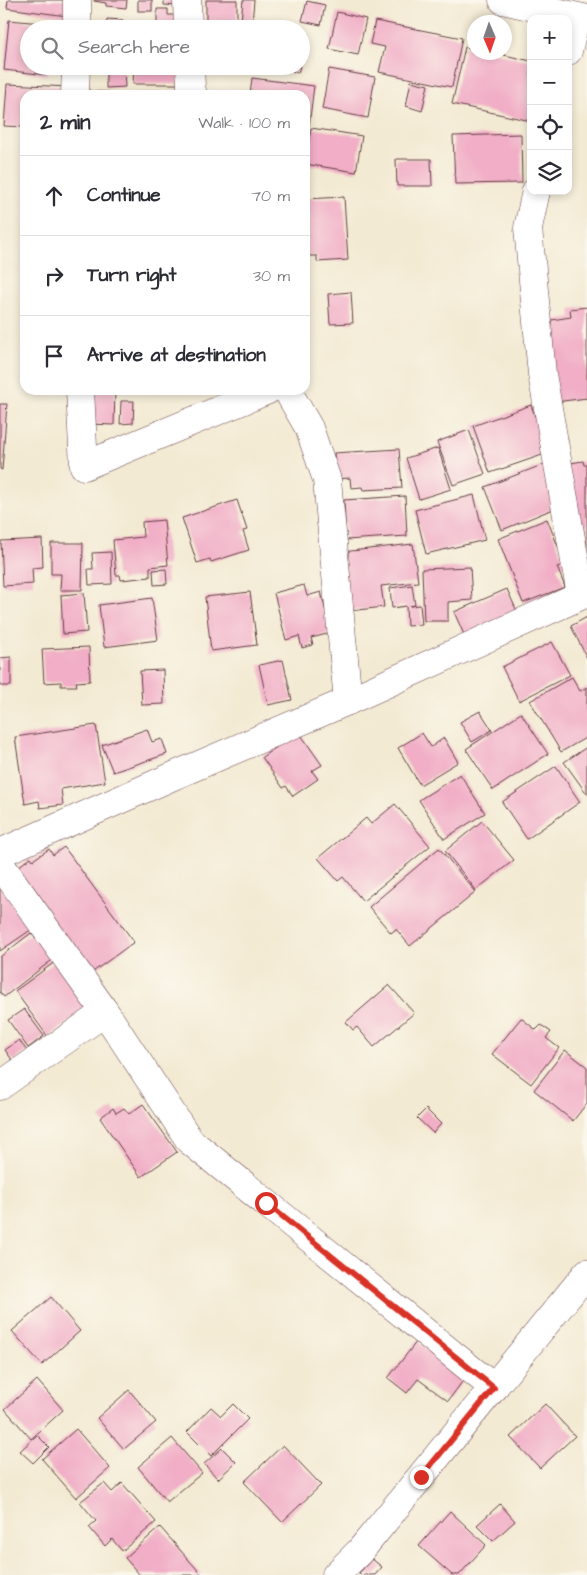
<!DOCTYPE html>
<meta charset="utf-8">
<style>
body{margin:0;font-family:"Architects Daughter",sans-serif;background:#f7f7f7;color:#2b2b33}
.controls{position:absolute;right:15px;top:15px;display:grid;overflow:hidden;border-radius:10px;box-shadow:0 2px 8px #0003}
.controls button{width:45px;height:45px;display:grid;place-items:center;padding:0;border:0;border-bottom:1px solid #e1e1e2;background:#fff;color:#2b2b33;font:25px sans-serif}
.compass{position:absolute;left:467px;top:15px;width:45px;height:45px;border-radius:50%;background:#fff;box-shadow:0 2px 8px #0003;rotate:178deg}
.stop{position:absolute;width:15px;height:15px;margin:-11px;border:4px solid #d93025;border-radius:50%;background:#fff}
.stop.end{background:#d93025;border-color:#fff;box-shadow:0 1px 5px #0008}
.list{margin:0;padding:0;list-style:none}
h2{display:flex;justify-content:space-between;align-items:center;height:65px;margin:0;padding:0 20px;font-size:21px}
h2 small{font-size:16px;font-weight:400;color:#7c7c81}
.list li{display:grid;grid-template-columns:32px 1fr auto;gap:15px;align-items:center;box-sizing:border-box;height:80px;padding:0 20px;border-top:1px solid #e1e1e2}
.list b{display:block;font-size:19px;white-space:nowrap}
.list em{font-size:16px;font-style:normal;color:#7c7c81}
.icon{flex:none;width:28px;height:28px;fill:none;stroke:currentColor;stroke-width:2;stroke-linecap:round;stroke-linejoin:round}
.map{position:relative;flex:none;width:587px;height:1575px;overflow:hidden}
.search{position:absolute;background:#fff;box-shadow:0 2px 8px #0003;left:20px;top:20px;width:290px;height:55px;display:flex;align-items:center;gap:12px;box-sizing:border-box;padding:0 18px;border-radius:28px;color:#7c7c81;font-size:19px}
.panel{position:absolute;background:#fff;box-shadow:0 2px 8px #0003;left:20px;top:90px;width:290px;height:305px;border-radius:15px}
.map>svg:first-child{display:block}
.building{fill:#f1aec6}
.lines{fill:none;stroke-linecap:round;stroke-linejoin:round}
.minor-casing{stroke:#633d44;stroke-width:29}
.major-casing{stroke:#633d44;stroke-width:29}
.minor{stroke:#fff;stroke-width:28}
.major{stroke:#fff;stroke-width:28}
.route{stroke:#d93025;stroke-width:6}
</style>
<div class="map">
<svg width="587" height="1575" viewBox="0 0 587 1575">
<rect width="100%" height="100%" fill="#fbf7ec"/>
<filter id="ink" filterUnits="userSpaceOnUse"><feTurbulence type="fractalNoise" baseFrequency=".02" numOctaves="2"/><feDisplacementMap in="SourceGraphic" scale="10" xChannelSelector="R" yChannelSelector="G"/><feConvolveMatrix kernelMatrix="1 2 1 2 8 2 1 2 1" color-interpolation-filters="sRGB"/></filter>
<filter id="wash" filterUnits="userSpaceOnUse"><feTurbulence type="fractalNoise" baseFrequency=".0096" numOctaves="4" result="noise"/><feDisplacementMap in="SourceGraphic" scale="20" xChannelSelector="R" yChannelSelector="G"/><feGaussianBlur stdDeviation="1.12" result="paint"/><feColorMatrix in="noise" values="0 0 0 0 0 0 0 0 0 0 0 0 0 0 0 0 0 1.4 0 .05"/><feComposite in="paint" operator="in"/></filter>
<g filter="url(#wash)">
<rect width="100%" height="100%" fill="#f3ead3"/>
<g id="blocks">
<!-- building -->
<g class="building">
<polygon points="8,0 69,0 67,16 7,8"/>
<polygon points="94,0 127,0 126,8 106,6 106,3 94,1"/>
<rect x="138" y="0" width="14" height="11"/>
<polygon points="164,0 178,0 177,6 164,5"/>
<rect x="206" y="0" width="31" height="29"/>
<polygon points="243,0 254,0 252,23 241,22"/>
<polygon points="307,1 325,5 321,25 302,21"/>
<polygon points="157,9 168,9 168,15 183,15 182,29 165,29 165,24 157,24"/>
<polygon points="337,12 366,19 358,55 329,49"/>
<polygon points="107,19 123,20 122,29 106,29"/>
<polygon points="9,20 73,26 73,29 29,29 29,66 48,66 47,75 4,70"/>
<polygon points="254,21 282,28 282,29 252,29"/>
<polygon points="375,21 462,38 452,87 379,72 385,47 370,44"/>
<polygon points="301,33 308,34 302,59 301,59"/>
<polygon points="465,47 474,49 474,52 491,52 531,61 531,121 452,104"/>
<polygon points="134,66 178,66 178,84 133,84"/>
<polygon points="276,66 300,66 298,73"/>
<polygon points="106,68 124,68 125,87 106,88"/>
<polygon points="329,69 375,77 368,118 322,109"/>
<polygon points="252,78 314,86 309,126 305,125 305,95 250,95"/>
<polygon points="411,81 428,85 422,111 406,106"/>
<polygon points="7,84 70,87 69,95 25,95 25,127 4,126"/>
<polygon points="87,91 109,92 109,95 87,95"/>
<polygon points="311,128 362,136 356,172 305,164"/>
<polygon points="521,134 522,183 455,184 453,136"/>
<polygon points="396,159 431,159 432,186 397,186"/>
<polygon points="344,197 348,260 317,262 317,256 305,256 305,199"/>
<polygon points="351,292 353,323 330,324 328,294"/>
<polygon points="587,307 587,398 555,402 545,321 571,317 570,309"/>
<polygon points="89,390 115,391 114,425 88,424"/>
<polygon points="121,401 134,401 133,423 120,424"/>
<polygon points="0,404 7,404 2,470 0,469"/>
<polygon points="531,405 548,453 490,473 473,426"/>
<polygon points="469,430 485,474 453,485 437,442"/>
<polygon points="438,448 451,489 419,499 406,458"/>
<polygon points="399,449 402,488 363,490 362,487 351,488 350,478 336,479 334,453"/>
<polygon points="583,461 584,465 587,465 587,563 564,464"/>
<polygon points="547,463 558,507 502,530 485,487"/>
<polygon points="474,495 485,540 426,554 415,510"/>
<polygon points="405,496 407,536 346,540 344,500"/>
<polygon points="237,500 247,530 243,531 249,550 211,562 210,559 197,563 182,518"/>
<polygon points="547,519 565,564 557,567 565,587 523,603 498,539"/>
<polygon points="164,520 168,565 150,567 150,577 121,580 120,575 116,575 113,540 143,537 142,522"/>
<polygon points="42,539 43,567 32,568 33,584 3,586 1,541"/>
<polygon points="51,543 83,543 82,590 60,590 61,574 51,574"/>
<polygon points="413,544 418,582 381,586 384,607 349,611 342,552"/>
<polygon points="111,552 112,584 89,585 88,569 93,569 92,553"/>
<polygon points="470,567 472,600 448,602 448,621 424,621 422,569"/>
<polygon points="166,569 167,584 154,585 153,570"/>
<polygon points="304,585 307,596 321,592 331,633 311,638 313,645 302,648 299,636 286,640 274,593"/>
<polygon points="412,585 415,605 410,606 420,605 422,625 407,626 406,606 392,608 390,588"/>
<polygon points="507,589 519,616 466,639 454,612"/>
<polygon points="250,592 257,645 211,651 205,597"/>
<polygon points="84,593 87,632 63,634 61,595"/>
<polygon points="152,598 158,640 104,647 99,605"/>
<polygon points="587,617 587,658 571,626"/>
<polygon points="552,642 570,675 519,701 502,667"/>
<polygon points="89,647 90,681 76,682 77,686 61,686 61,682 44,683 42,649"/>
<polygon points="11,657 11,686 0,686 0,658"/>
<polygon points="283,660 292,700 268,705 259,665"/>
<polygon points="163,670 164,704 142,705 140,671"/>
<polygon points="572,677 580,691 587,687 587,737 561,752 530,701"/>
<polygon points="480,711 492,730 472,742 460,722"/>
<polygon points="521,713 548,754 493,790 466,749"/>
<polygon points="96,725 105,782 61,789 63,805 40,808 39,801 25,804 15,737"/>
<polygon points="147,729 152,742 162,739 167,754 113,772 102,745"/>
<polygon points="299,732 322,765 312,771 318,779 293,796 286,786 283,788 262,757"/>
<polygon points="422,733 431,747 444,738 458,762 420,785 398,748"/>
<polygon points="587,747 587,794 564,762"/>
<polygon points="556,766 580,802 527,839 502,802"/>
<polygon points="460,774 485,813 444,839 419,800"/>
<polygon points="395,804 430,846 363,901 343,877 338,881 318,858 366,818 371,824"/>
<polygon points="482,821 514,860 476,890 445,851"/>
<polygon points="64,847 134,942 90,974 13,871 31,857 33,860 49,849 53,855"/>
<polygon points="439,848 476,892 410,946 396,929 391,933 369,907"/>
<polygon points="0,875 35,927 0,951"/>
<polygon points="31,933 52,960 4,997 0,992 0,957"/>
<polygon points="59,959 92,1005 48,1037 15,991"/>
<polygon points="389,985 414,1013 374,1047 357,1027 353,1030 346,1022"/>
<polygon points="24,1009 44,1036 28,1048 8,1020"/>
<polygon points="521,1018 536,1030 541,1025 551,1032 546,1038 559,1048 531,1084 492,1054"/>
<polygon points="19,1040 27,1051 13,1061 5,1050"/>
<polygon points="565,1050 587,1067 587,1103 573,1121 534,1090"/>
<polygon points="143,1104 177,1152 141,1177 100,1118 113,1108 116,1113 124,1108 129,1114"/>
<polygon points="426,1109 441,1124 433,1133 417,1118"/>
<polygon points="51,1297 80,1331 42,1365 12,1331"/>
<polygon points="417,1341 465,1378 448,1401 418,1379 407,1393 388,1378"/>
<polygon points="37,1380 63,1410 31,1439 5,1409"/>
<polygon points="129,1390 156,1422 124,1449 97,1418"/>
<polygon points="233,1404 248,1419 211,1456 187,1432 211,1407 221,1416"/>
<polygon points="545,1404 575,1436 540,1468 510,1437"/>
<polygon points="76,1429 110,1468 76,1498 42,1459"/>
<polygon points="37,1435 49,1447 33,1463 20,1451"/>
<polygon points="172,1438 202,1473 167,1502 138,1467"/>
<polygon points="283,1445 321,1485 282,1522 244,1482"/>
<polygon points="222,1448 236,1462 218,1479 204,1464"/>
<polygon points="104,1483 112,1492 122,1483 156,1522 122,1551 112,1539 105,1546 89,1527 96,1521 80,1502"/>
<polygon points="500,1504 515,1521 493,1541 477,1525"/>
<polygon points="450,1511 486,1545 459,1575 452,1575 419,1546"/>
<polygon points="160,1527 202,1575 140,1575 125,1558"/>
<polygon points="372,1559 382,1567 375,1575 362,1575 359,1573"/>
</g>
</g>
</g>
<g filter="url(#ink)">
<use href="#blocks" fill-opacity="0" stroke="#633d44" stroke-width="1"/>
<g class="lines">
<!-- minor casing -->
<g class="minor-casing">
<g id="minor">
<polyline points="187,0 188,29"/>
<polyline points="77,29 77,0"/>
<polyline points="568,51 576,17"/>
<polyline points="190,66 191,87 193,95"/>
<polyline points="75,95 76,66"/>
<polyline points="536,191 528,228 542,374 581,595"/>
<polyline points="80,390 84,466 268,390"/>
<polyline points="287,390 309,428 327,480 348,701"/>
<polyline points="0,853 171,777 348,701 587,593"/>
<polyline points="0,864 105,1012 0,1086"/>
<polyline points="105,1012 190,1141 494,1388"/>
<polyline points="336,1575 360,1551 587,1273"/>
</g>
</g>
<!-- major casing -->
<g class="major-casing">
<polyline id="major" points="503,0 587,19"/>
</g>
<!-- minor -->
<use href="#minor" class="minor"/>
<!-- major -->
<use href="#major" class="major"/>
</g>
</g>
<g class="lines" filter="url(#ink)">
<!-- route -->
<polyline class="route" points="266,1203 494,1388 421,1477"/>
</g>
</svg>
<div class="controls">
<button>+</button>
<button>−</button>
<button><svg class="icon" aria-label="locate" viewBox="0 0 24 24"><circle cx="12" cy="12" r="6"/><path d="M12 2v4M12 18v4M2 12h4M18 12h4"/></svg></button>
<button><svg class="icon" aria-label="layers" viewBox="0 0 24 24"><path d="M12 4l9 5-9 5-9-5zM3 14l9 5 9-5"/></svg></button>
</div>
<svg class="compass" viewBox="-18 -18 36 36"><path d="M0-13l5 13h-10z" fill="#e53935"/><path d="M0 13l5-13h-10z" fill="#7c7c81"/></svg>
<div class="stop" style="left:266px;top:1203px"></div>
<div class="stop end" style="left:421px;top:1477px"></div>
<div class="search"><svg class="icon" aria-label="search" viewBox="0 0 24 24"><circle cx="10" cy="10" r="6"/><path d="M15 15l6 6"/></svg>Search here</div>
<section class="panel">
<h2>2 min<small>Walk · 100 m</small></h2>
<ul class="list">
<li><svg class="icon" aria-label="ahead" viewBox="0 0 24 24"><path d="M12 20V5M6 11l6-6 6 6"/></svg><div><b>Continue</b></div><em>70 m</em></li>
<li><svg class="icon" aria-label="right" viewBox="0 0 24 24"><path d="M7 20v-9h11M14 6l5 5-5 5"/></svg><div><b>Turn right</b></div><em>30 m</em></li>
<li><svg class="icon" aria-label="arrive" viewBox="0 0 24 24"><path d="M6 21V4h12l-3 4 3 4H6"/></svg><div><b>Arrive at destination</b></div></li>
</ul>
</section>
</div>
